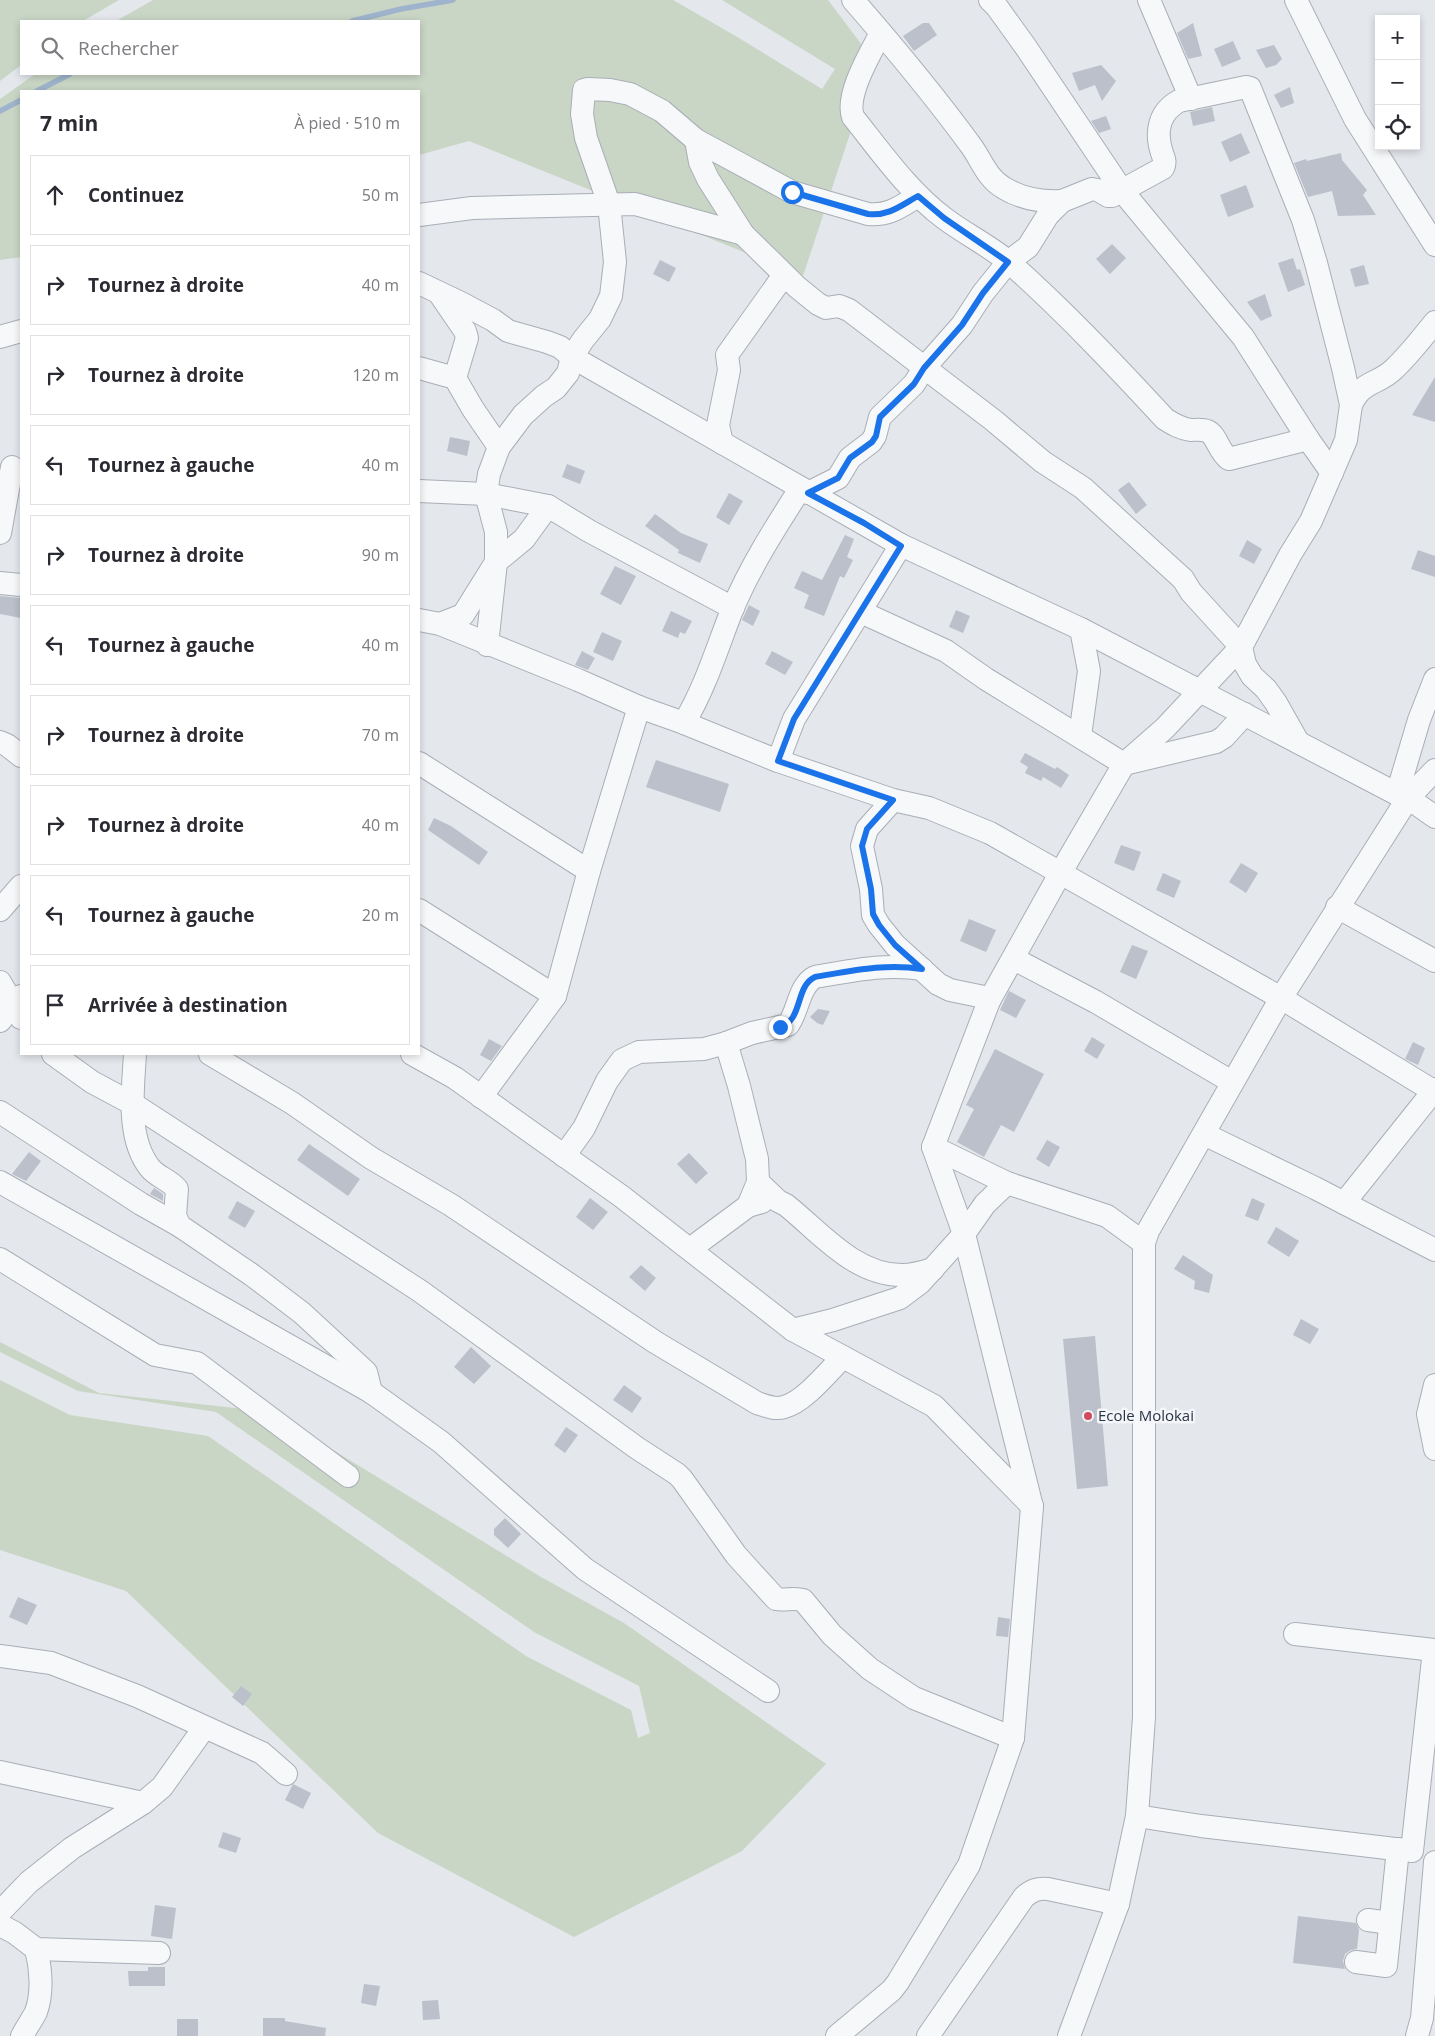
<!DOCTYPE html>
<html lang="fr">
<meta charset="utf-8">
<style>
body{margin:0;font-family:"Open Sans",sans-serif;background:#f2f2f3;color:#2b2b33}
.controls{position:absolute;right:15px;top:15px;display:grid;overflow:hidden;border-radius:0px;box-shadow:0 2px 8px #0003}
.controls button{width:45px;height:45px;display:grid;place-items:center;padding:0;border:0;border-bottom:1px solid #e1e1e2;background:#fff;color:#2b2b33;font:25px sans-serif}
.stop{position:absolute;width:15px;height:15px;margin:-11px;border:4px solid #1a73e8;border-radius:50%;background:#fff}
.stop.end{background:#1a73e8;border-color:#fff;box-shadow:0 1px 5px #0008}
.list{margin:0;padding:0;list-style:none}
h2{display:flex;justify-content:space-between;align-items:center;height:65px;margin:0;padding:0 20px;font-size:21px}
h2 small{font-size:16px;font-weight:400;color:#7c7c81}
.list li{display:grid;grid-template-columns:32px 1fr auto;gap:15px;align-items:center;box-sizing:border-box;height:80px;margin:0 10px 10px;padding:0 10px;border:1px solid #e1e1e2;border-radius:0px}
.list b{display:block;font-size:19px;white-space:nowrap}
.list em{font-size:16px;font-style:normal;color:#7c7c81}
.icon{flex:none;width:28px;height:28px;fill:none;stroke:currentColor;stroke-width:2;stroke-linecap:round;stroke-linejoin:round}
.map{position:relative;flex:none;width:1435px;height:2036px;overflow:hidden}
.search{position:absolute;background:#fff;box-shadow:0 2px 8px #0003;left:20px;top:20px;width:400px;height:55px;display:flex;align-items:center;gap:12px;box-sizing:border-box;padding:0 18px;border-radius:0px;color:#7c7c81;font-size:19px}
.panel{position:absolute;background:#fff;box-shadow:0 2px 8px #0003;left:20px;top:90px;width:400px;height:965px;border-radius:0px}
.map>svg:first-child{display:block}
.green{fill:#c9d6c5}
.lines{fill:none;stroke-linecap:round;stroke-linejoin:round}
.stream{stroke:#9fb4cc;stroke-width:5.5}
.building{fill:#bbc0ca}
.minor-casing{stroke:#a9aeb7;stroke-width:24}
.minor{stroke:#f7f8fa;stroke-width:22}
.route{stroke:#1a73e8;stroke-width:6}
.poi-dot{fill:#d1495b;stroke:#f4f6f9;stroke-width:2}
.labels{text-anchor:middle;stroke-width:5;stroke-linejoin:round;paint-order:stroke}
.poi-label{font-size:15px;fill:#2b3445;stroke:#f4f6f9;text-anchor:start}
</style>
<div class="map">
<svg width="1435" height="2036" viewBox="0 0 1435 2036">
<rect width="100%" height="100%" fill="#e4e7ec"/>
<!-- green -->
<g class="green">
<polygon points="0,0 119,0 83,21 21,21 21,65 0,81"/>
<polygon points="153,0 673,0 739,38 822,89 835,69 722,0 828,0 874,61 803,276 469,141 419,155 419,91 21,91 21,257 0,260 0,99 35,74 419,74 419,21 116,21"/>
<polygon points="0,1342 99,1393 271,1412 541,1577 624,1623 826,1764 742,1851 574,1937 378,1833 126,1591 0,1550 0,1380 70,1415 208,1436 526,1656 631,1710 638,1738 650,1733 639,1686 534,1632 216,1412 78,1391 0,1352"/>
</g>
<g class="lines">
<!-- stream -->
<g class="stream">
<polyline points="352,21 401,9 453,0"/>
<polyline points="37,91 70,74"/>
<polyline points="0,111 21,100"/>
</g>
</g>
<!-- building -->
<g class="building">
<polygon points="923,23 929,23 937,35 914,51 903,36"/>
<polygon points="1193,23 1202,56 1188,59 1177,33"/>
<polygon points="1233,41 1241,59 1222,67 1214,49"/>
<polygon points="1274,45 1282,59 1276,65 1266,68 1256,50"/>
<polygon points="1101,65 1116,81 1102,101 1095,85 1079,91 1072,73"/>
<polygon points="1290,87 1294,103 1281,108 1274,95"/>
<polygon points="1212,107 1215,121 1193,126 1190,112"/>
<polygon points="1106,116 1111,129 1099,133 1091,121"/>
<polygon points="1241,133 1250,153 1230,162 1221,142"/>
<polygon points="1341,153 1342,160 1367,190 1363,195 1376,215 1338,216 1332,191 1308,197 1294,163 1306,159 1307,161"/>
<polygon points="1246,185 1254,207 1228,217 1220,195"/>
<polygon points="1112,244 1126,258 1110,274 1096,259"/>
<polygon points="1293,258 1297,270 1300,269 1305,285 1288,292 1278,263"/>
<polygon points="660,260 676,268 669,282 653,274"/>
<polygon points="1364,265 1369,284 1355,287 1350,269"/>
<polygon points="1265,294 1272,316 1261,321 1247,302"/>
<polygon points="1435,377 1435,422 1412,415"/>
<polygon points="450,437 470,441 467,456 447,451"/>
<polygon points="567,464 585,471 580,484 562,477"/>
<polygon points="1129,482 1147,505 1136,514 1118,490"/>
<polygon points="729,493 743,501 729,525 716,517"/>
<polygon points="655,514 681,533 708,544 700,563 678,553 679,550 645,526"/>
<polygon points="845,535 854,539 847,557 853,560 844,578 840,576 824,616 804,608 809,595 794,588 802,571 822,580"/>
<polygon points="1247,540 1262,549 1254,564 1239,556"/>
<polygon points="1418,550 1435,556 1435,577 1411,569"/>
<polygon points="615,566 636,576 621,605 600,594"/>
<polygon points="0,596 21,598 21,618 0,614"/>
<polygon points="749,605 760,611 753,626 742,620"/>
<polygon points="956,610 970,616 963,633 949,627"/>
<polygon points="671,611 692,621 685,634 680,632 678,638 662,631"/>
<polygon points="602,632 622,641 613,661 593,652"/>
<polygon points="582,651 595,658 588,670 575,665"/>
<polygon points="772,651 793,662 785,675 765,664"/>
<polygon points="1025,753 1055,769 1057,767 1069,775 1061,788 1043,777 1041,781 1025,773 1028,767 1020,762"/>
<polygon points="656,760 729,784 720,812 646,787"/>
<polygon points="434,818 451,826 488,852 479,865 428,830"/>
<polygon points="1121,845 1141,852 1134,871 1114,863"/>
<polygon points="1241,863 1258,873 1246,893 1229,882"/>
<polygon points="1163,873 1181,881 1174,898 1156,890"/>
<polygon points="969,919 996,930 986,952 960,941"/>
<polygon points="1132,945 1148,951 1136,979 1120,972"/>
<polygon points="1009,991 1026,1000 1016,1018 1000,1010"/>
<polygon points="818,1009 830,1011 823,1025 817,1023 810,1017"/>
<polygon points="1092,1037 1105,1045 1097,1059 1084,1051"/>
<polygon points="489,1039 502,1046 491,1061 480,1055"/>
<polygon points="1413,1042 1425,1048 1418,1065 1405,1059"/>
<polygon points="995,1049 1044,1074 1014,1132 1001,1125 984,1157 957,1142 974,1109 966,1105"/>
<polygon points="1047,1140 1060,1147 1049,1167 1036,1159"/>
<polygon points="309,1144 360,1179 348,1196 297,1160"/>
<polygon points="29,1152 41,1161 26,1181 12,1174"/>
<polygon points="689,1153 708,1173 696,1184 677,1164"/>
<polygon points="154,1188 163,1194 163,1201 150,1194"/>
<polygon points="590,1198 608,1212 593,1230 576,1217"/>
<polygon points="1252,1198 1265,1204 1258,1221 1245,1216"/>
<polygon points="237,1201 255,1211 245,1228 228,1218"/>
<polygon points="1276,1227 1299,1241 1289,1257 1267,1243"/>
<polygon points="1183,1255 1213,1275 1209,1293 1194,1289 1195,1281 1174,1269"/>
<polygon points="641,1265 656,1278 645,1291 629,1277"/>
<polygon points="1301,1319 1319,1329 1310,1344 1293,1335"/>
<polygon points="1095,1336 1108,1486 1077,1489 1063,1339"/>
<polygon points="471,1347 491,1366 474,1384 454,1367"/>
<polygon points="624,1385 642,1398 632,1413 613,1400"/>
<polygon points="566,1427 578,1435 565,1453 554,1445"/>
<polygon points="505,1518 521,1534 508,1548 494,1535 494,1529"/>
<polygon points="18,1597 37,1605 27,1625 9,1617"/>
<polygon points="998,1617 1010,1619 1008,1637 996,1636"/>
<polygon points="241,1686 252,1694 243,1706 232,1697"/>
<polygon points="293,1784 311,1793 303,1809 285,1800"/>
<polygon points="223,1832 241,1838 236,1853 218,1847"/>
<polygon points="155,1905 176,1908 172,1939 151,1936"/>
<polygon points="1298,1916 1356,1923 1359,1930 1357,1949 1351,1950 1345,1954 1343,1961 1345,1969 1293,1963"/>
<polygon points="148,1967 165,1967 165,1986 129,1986 128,1971 148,1971"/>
<polygon points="364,1984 380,1986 376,2006 361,2003"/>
<polygon points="438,2000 440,2019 423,2020 422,2001"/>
<polygon points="263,2018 285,2018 285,2021 326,2028 325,2036 263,2036"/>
<rect x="177" y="2019" width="21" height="17"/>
</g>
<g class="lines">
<!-- minor casing -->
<g class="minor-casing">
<g id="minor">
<path d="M 853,0 C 893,46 933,94 969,143 C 981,158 986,178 1004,188 C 1022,199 1041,202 1062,201"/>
<polyline points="990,0 997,7 1025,46 1123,192 1243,337 1308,439 1332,473"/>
<polyline points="1149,0 1191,99"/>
<polyline points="1296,0 1355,119 1435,245"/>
<path d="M 881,33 C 871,52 845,95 853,117 C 881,152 908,191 944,218 C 965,234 990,246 1010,263 C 1064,311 1115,365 1165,419 C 1173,424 1181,429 1191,430 C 1196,430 1202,429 1207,431 C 1217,435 1218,451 1229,459 L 1308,439"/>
<polyline points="696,140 700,162 708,179 743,234 797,287 818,304 826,308 839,306 849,310 993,420 1043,462 1083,488 1183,579 1191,592 1241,647 1245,664 1252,676 1266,689 1276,703 1298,742"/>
<polyline points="419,215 472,208 635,204 743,234"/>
<polyline points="419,283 461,303 493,320 508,331 547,342 560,347 572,357 901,545 1081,629 1397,794 1408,798 1435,817"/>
<polyline points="439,293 465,331 467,338 455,378"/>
<polyline points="0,337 21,331"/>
<polyline points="419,368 455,378 473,409 499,447"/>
<path d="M 1351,405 C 1362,380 1378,385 1394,369 C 1409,355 1422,338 1435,322"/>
<polyline points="722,443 718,425 729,370 727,355 784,275"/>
<polyline points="419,491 486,494 548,506 589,531 733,608"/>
<path d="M 808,493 L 838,478 L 850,458 L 871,442 L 875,436 L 880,417 L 914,384 L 924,368 L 962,325 L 983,293 L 1008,262 L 1028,247 L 1048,215 L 1062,201 L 1092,189 L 1098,190 L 1108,196 L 1112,196 L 1163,168 C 1166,162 1164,159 1162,153 C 1155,132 1159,112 1179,101 L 1246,87 L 1250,88 L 1303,220 L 1316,263 L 1343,368 L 1351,405 L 1346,440 L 1311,521 L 1290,555 L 1241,647 L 1165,728 L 1124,764 L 1061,872 L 989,1001 L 933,1147 L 964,1234 L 1032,1507 L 1013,1738 L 969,1865 L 898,1982 L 892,1990 L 837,2036"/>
<polyline points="0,533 12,467"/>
<polyline points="0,583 21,585"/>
<polyline points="861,612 946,651 986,679 1124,764 1216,742 1224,737 1245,714"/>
<polyline points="419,620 440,624 578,680 639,707 684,723 778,761 893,800 929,808 990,833 1281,998 1435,1092"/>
<polyline points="440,624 463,615 496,562 524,539 548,506"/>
<path d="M 487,645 L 496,562 L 496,532 L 486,494 L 489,474 L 499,447 L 523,415 L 544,396 L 556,388 L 568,373 L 572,357 L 583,340 L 600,319 L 611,296 L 615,262 L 609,204 L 586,138 L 582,114 L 584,90 L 588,89 L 610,90 L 630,94 L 662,111 L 696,140 L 792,192 L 868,214 C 889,216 900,207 918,196"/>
<path d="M 684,723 C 706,686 717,648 732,610 C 750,567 775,528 800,489"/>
<polyline points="1080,736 1089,671 1081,629"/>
<polyline points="0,742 7,745 21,756"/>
<polyline points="778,761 794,719 901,545"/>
<polyline points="419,763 589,871"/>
<polyline points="1397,794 1419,720 1435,679"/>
<polyline points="893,800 867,829 862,846 871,889 873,915 879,925 895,945 938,984 950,990 984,997 989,1001"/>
<polyline points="1337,907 1435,961"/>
<polyline points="0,910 21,886"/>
<polyline points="419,910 555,996"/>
<polyline points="1014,959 1096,1002 1232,1082"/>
<polyline points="0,982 21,1018"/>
<polyline points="0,1021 21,996"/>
<polyline points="726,1043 739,1086 757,1159 758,1182 748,1206"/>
<path d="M 53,1054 L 92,1082 L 133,1104 L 420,1291 L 637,1448 L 677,1474 L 682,1479 L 736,1555 L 776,1599 C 785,1601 793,1597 803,1600 L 832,1635 L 870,1669 L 914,1698 L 1013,1738"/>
<path d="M 135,1054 C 133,1089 126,1138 150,1168 C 157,1177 170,1180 177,1189 L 175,1216 L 180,1226 L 252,1275 L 302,1313 L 366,1372 L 371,1392"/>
<path d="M 210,1054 L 292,1103 L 371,1158 L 451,1205 L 655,1342 L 757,1403 C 766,1406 775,1410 784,1407 C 804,1402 828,1372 843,1357"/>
<polyline points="412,1054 455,1078 621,1196 793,1330 934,1406 1032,1506"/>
<polyline points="481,1097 555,996 589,871 639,707"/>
<polyline points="0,1112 141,1204 180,1226"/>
<polyline points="1204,1134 1315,1188 1435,1250"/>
<polyline points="933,1147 1007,1183 1107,1216 1144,1243"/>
<path d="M 564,1156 L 584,1128 L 607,1081 L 622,1060 L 639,1052 L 704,1049 L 726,1043 L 752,1033 L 788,1025 C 798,1012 799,985 815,977 C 851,971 885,963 922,969"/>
<polyline points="0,1182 371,1392 441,1442 585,1569 768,1691"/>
<path d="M 758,1182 L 778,1201 L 786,1205 C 820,1232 855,1276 903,1275 C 913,1275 923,1272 933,1269"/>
<polyline points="1344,1203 1435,1089"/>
<polyline points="690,1249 748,1206 762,1202"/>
<polyline points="0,1259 155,1355 197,1363 348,1476"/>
<polyline points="793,1330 833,1320 900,1298 920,1283 964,1234 985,1204 1007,1183"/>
<polyline points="1435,1385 1428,1414 1435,1449"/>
<polyline points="0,1656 51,1663 137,1696 262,1753 286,1774"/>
<polyline points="0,1772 143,1803"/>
<polyline points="1137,1816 1201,1826 1412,1851 1434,1650 1295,1634"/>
<polyline points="0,1912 29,1882 72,1848 143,1803 162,1787 204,1728"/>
<polyline points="1368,1920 1390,1923"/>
<polyline points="0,1925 15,1933 36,1949 159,1953"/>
<polyline points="1356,1962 1386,1966 1398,1849"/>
<path d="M 22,2036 C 26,2028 32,2020 36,2012 C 43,1993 41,1968 36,1949"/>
<path d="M 928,2036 L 1024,1897 C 1032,1890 1038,1888 1048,1889 L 1118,1904"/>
<polyline points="1069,2036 1118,1904 1137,1816 1144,1717 1144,1243 1148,1231 1281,998 1408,798 1435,770"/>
<polyline points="1417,2036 1422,2018 1435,1862"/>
</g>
</g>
<!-- minor -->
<use href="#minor" class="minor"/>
</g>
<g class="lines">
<!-- route -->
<path class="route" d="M 780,1027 C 803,1021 795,986 815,977 C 851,971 885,963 922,969 L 895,945 L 879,925 L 873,914 L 871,889 L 862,846 L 867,829 L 893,800 L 778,761 L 794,719 L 901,546 L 864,523 L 808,493 L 838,478 L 850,458 L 872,442 L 876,436 L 880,417 L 914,384 L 924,368 L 962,325 L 983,293 L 1008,262 L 944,218 L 918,196 C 900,206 889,216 868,214 L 792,192"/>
</g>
<!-- markers -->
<circle class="poi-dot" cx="1088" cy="1416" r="5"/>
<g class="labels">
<!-- poi labels -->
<g class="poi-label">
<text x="1098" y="1421">Ecole Molokai</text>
</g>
</g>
</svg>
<div class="controls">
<button>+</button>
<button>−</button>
<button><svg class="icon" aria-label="locate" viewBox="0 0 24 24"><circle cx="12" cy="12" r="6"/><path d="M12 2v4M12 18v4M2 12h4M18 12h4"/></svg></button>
</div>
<div class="stop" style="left:792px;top:192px"></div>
<div class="stop end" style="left:780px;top:1027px"></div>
<div class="search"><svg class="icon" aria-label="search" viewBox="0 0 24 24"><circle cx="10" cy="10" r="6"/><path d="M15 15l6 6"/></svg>Rechercher</div>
<section class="panel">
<h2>7 min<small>À pied · 510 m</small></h2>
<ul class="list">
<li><svg class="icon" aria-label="ahead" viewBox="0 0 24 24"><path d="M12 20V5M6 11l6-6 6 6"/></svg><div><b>Continuez</b></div><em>50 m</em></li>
<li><svg class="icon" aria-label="right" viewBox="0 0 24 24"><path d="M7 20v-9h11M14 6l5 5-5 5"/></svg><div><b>Tournez à droite</b></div><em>40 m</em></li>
<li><svg class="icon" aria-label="right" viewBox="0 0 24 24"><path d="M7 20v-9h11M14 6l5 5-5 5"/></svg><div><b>Tournez à droite</b></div><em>120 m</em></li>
<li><svg class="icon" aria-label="left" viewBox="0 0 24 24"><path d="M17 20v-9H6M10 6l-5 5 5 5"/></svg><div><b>Tournez à gauche</b></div><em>40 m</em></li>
<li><svg class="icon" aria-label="right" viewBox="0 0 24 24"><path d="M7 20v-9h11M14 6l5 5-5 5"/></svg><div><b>Tournez à droite</b></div><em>90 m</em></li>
<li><svg class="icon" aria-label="left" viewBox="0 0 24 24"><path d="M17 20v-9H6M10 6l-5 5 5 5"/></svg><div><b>Tournez à gauche</b></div><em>40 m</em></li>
<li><svg class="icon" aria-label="right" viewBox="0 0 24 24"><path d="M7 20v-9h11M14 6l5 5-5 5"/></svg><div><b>Tournez à droite</b></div><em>70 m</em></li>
<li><svg class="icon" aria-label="right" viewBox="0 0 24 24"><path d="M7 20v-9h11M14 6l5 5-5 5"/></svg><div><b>Tournez à droite</b></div><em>40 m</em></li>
<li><svg class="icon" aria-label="left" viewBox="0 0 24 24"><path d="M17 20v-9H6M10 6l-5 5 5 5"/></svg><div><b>Tournez à gauche</b></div><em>20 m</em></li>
<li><svg class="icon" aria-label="arrive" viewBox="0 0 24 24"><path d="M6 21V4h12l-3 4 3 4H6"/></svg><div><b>Arrivée à destination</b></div></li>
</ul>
</section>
</div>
